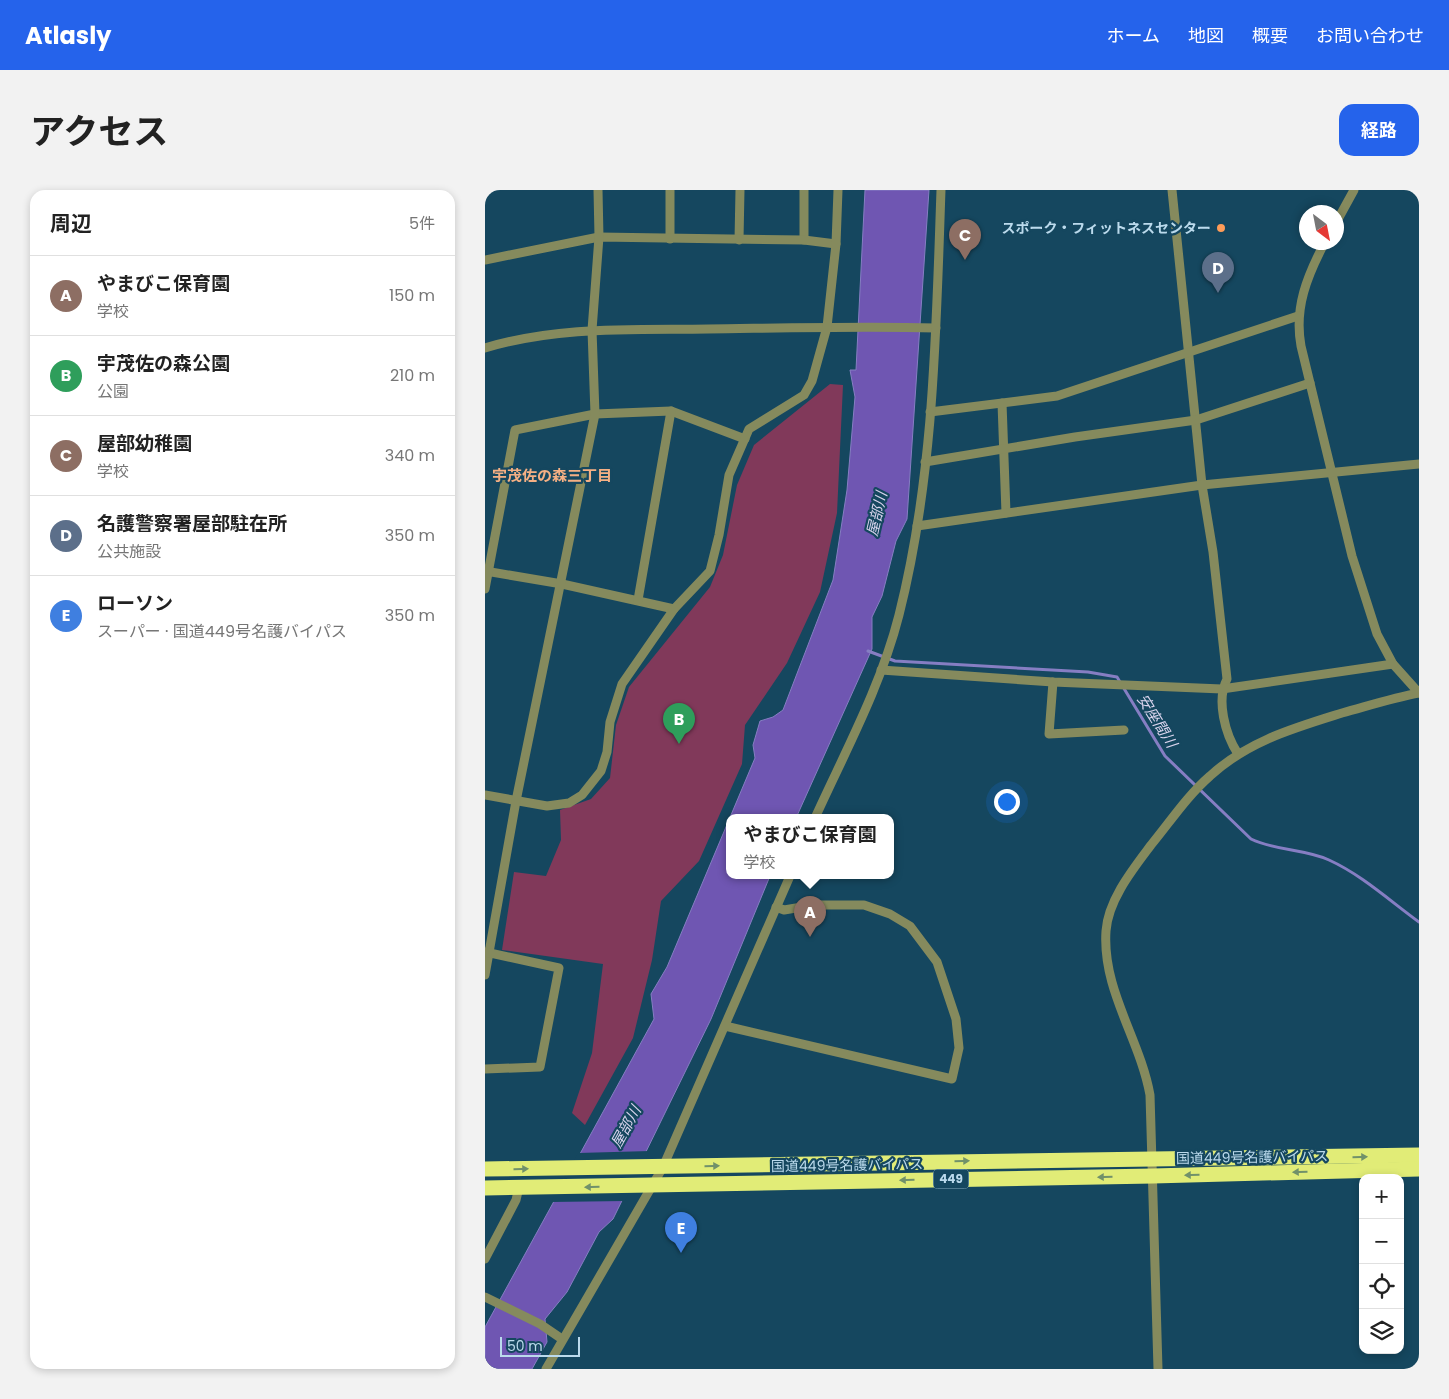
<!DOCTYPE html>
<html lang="ja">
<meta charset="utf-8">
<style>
body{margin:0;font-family:Poppins,"Noto Sans JP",sans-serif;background:#f2f2f2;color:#222}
.controls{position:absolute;right:15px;bottom:15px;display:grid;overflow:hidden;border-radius:10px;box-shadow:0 2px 8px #0003}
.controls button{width:45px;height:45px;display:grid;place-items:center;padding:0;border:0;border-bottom:1px solid #e0e0e0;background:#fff;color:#222;font:25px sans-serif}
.compass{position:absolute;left:814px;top:15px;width:45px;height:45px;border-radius:50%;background:#fff;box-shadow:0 2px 8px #0003;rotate:148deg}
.scale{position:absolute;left:15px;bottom:12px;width:80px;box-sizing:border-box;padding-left:5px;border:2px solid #bbdaec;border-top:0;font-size:14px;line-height:18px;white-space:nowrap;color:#bbdaec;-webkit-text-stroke:4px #15475f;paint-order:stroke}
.you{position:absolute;left:521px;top:611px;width:18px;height:18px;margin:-12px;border:4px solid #fff;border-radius:50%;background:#1a73e8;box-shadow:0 0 0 8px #1a73e833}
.badge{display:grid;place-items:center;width:32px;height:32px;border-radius:50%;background:#2563eb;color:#fff;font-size:16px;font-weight:700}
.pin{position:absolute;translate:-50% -41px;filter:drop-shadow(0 1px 2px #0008)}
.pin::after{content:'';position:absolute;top:26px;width:18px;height:15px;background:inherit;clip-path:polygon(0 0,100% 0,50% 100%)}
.popup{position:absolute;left:241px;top:624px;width:168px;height:65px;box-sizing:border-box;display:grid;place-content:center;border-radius:10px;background:#fff;filter:drop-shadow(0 1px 4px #0005);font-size:16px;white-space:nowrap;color:#767676}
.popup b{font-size:19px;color:#222}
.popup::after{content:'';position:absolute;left:50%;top:100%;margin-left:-10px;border:10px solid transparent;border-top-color:#fff}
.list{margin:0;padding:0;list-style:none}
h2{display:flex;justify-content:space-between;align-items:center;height:65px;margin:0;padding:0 20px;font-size:21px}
h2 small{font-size:16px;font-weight:400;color:#767676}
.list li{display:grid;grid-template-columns:32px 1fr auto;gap:15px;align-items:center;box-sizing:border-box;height:80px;padding:0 20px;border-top:1px solid #e0e0e0}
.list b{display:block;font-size:19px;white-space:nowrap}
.list p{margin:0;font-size:16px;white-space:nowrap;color:#767676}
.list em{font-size:16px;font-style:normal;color:#767676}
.icon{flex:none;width:28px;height:28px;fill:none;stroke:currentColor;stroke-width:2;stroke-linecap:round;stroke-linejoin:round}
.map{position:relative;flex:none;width:934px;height:1179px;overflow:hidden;border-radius:15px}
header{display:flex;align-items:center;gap:30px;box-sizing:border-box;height:70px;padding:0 25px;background:#2563eb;color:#fff}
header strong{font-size:24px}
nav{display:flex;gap:28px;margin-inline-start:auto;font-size:18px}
.intro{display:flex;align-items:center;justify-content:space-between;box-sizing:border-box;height:120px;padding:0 30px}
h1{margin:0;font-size:35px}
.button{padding:12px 22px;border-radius:15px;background:#2563eb;color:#fff;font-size:18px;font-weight:700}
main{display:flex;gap:30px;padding:0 30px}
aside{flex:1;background:#fff;border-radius:15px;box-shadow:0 2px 8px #0003}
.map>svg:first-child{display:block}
.green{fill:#81395a}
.water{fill:#6f56b2;stroke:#867ec3}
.pier{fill:#15475f}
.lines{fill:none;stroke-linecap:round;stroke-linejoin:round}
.stream{stroke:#867ec3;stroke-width:3}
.minor{stroke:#858a5d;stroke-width:9}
.highway{stroke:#e1ec77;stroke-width:15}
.oneway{fill:#71916a}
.poi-dot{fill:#fe9c58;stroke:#15475f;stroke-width:2}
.labels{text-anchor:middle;stroke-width:4.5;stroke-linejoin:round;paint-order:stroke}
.shield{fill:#15475f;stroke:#89aec2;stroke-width:1}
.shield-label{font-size:12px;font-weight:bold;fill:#bbdaec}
.poi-label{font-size:14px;font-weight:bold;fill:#bbdaec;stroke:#15475f;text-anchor:end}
.street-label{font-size:14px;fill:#bbdaec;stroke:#15475f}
.neighbourhood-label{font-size:15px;font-weight:bold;fill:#f5b084;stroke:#15475f}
.water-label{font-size:15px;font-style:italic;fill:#d9d4ed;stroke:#15475f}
</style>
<header>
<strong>Atlasly</strong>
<nav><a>ホーム</a><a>地図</a><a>概要</a><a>お問い合わせ</a></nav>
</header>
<div class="intro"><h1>アクセス</h1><a class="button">経路</a></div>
<main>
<aside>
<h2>周辺<small>5件</small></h2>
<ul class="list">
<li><span class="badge" style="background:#8d6e63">A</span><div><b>やまびこ保育園</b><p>学校</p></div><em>150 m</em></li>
<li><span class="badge" style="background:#2e9e5b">B</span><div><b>宇茂佐の森公園</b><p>公園</p></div><em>210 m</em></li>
<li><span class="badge" style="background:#8d6e63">C</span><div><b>屋部幼稚園</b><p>学校</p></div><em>340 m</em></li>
<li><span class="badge" style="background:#5c6f8a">D</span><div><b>名護警察署屋部駐在所</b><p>公共施設</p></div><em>350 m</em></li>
<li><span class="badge" style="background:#3f7fe0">E</span><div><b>ローソン</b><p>スーパー · 国道449号名護バイパス</p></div><em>350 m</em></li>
</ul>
</aside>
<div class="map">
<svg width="934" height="1179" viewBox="0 0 934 1179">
<rect width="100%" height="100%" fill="#15475f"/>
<!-- green -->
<polygon class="green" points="345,194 358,195 352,323 335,402 302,473 260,535 257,574 214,671 176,711 167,770 148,848 100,935 87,923 107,863 118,774 17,760 29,682 61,686 76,650 75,620 106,609 125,588 131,535 144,497 225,397 238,365 252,295 269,255"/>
<!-- water -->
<polygon class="water" points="380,0 444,0 422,329 411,351 397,406 387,427 387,459 311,628 245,628 245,686 285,686 226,829 128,1029 114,1042 82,1102 60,1129 62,1152 47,1179 0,1179 0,1137 169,829 166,804 182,777 270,568 268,555 275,531 288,527 298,520 348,390 362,300 370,207 365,180 371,180"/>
<!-- pier -->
<polygon class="pier" points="165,961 140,1011 66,1012 93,963"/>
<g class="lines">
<!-- stream -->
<path class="stream" d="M 383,461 L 410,471 L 603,482 L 632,487 L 680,566 L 766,649 C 791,661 820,659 844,670 C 877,685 905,711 934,732"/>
<!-- minor -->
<g class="minor">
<polyline points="319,0 319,50"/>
<path d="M 687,0 L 717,295 L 728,362 L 742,489 C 731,510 740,544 753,564"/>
<polyline points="852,31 869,0"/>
<polyline points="185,49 185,0"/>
<polyline points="254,50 255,0"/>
<path d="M 840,52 C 822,86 809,118 816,156 L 867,366 L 892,444 L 908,474 L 934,503"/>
<polyline points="0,70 114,47 319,50 351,54"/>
<path d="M 0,158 C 73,136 147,140 223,139 C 299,138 375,136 451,138"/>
<polyline points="517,213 521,323"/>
<polyline points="445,222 572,206 813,126"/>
<polyline points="440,272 590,247 711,230 825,193"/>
<polyline points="432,336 717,295 934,274"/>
<polyline points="0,381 77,394 189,419"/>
<polyline points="0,399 30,240 110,224 186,221 260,249"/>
<polyline points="153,410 186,221"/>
<polyline points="396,480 568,492 737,499 908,474"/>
<polyline points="568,492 564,544 639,540"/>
<polyline points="0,605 62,616 84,613 97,605 116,581 122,562 125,532 137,494 189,419 225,381 234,345 244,285 264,239 319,205 327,191 342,137 351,54 353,0"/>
<path d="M 330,628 C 360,562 396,496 414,425 C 449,287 451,142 456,0"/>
<polyline points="0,785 31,611 110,224 107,140 114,47 113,0"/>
<polyline points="240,836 467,889 474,858 471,829 452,772 425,736 405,724 379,715 329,715 299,720 291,717"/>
<polyline points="0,879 55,877 74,778 0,762"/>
<polyline points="0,1069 31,1010 34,997"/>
<polyline points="0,1107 55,1134 77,1149"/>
<polyline points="61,1179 178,977 305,686"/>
<path d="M 673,1179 L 665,905 C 655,849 617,800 621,741 C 623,710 648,679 666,655 C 685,632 702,606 725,586 C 763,551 809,538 857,523 C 883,516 908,508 934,503"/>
</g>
<!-- highway -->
<g class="highway">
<polyline points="0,979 934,965"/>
<polyline points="0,998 668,986 934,979"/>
</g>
</g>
<!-- one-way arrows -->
<defs><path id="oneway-solid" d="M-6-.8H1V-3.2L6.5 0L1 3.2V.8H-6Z" transform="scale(1.25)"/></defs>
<g class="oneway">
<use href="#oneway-solid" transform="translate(875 967) rotate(-1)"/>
<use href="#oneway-solid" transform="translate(477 971) rotate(-1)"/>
<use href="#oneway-solid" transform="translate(227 976) rotate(-1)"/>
<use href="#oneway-solid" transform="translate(36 979) rotate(-1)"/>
<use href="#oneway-solid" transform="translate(815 982) rotate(178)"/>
<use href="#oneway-solid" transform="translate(707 985) rotate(179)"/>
<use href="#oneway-solid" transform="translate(620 987) rotate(179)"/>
<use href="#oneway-solid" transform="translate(422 990) rotate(179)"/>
<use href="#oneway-solid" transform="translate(107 997) rotate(179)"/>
</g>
<!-- markers -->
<circle class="poi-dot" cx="736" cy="38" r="5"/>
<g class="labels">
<!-- shield labels -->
<rect class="shield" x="448.5" y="979.5" width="35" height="19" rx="4"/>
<g class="shield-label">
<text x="466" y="993">449</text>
</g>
<!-- poi labels -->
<g class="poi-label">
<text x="726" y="43">スポーク・フィットネスセンター</text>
</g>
<!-- street labels -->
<g class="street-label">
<text transform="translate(767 967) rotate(-1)" y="5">国道449号名護バイパス</text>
<text transform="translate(362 975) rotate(-1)" y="5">国道449号名護バイパス</text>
</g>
<!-- neighbourhood labels -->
<g class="neighbourhood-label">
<text x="67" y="291">宇茂佐の森三丁目</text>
</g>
<!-- water labels -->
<g class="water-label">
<text transform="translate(392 324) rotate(-77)" y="5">屋部川</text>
<text transform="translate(672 531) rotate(58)" y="5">安座間川</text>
<text transform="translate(141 937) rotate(-61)" y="5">屋部川</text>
</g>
</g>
</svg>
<div class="controls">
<button>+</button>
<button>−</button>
<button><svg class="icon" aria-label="locate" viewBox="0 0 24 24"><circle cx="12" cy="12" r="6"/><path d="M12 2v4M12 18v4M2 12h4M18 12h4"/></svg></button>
<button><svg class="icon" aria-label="layers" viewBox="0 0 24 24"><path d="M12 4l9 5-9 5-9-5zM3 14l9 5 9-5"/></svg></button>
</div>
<svg class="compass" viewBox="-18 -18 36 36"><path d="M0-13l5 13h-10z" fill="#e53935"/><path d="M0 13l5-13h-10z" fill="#767676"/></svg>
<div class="scale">50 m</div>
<div class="you"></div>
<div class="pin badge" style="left:325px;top:747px;background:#8d6e63">A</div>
<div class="popup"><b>やまびこ保育園</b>学校</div>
<div class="pin badge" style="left:194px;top:554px;background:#2e9e5b">B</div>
<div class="pin badge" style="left:480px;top:70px;background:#8d6e63">C</div>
<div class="pin badge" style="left:733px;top:103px;background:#5c6f8a">D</div>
<div class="pin badge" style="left:196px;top:1063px;background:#3f7fe0">E</div>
</div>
</main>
